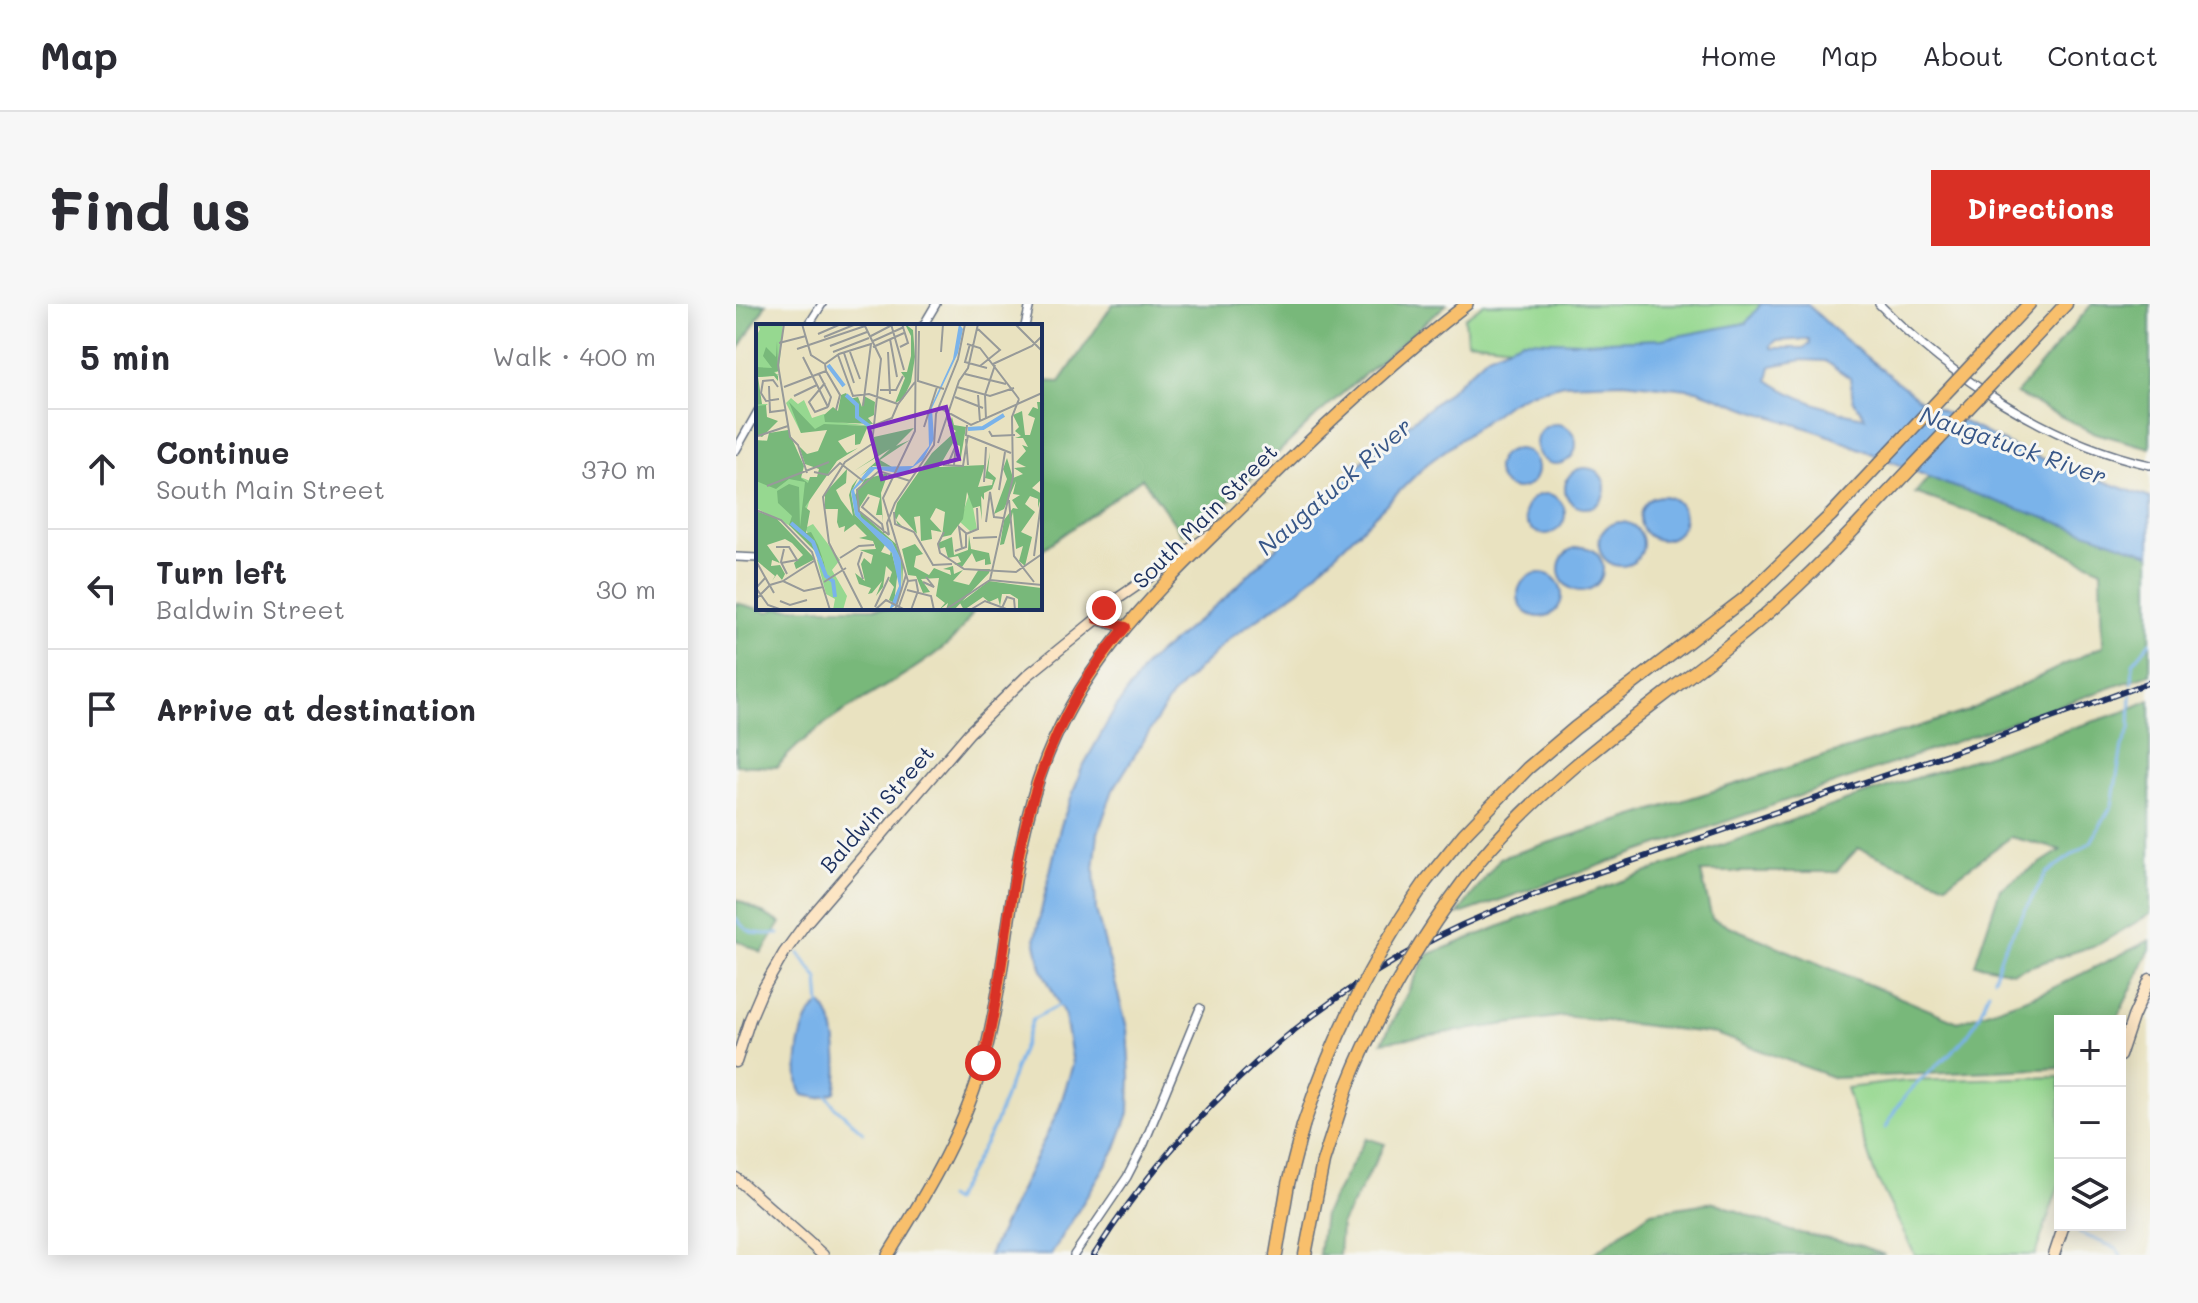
<!DOCTYPE html>
<meta charset="utf-8">
<style>
body{margin:0;font-family:Mali,sans-serif;background:#f7f7f7;color:#2b2b33}
.controls{position:absolute;right:24px;bottom:24px;display:grid;overflow:hidden;border-radius:0px;box-shadow:0 4px 20px #0003}
.controls button{width:72px;height:72px;display:grid;place-items:center;padding:0;border:0;border-bottom:2px solid #e1e1e2;background:#fff;color:#2b2b33;font:40px sans-serif}
.stop{position:absolute;width:24px;height:24px;margin:-18px;border:6px solid #d93025;border-radius:50%;background:#fff}
.stop.end{background:#d93025;border-color:#fff;box-shadow:0 2px 8px #0008}
.list{margin:0;padding:0;list-style:none}
h2{display:flex;justify-content:space-between;align-items:center;height:104px;margin:0;padding:0 32px;font-size:34px}
h2 small{font-size:26px;font-weight:400;color:#7c7c81}
.list li{display:grid;grid-template-columns:52px 1fr auto;gap:24px;align-items:center;box-sizing:border-box;height:120px;padding:0 32px;border-top:2px solid #e1e1e2}
.list b{display:block;font-size:30px;white-space:nowrap}
.list p{margin:0;font-size:26px;white-space:nowrap;color:#7c7c81}
.list em{font-size:26px;font-style:normal;color:#7c7c81}
.icon{flex:none;width:44px;height:44px;fill:none;stroke:currentColor;stroke-width:2;stroke-linecap:round;stroke-linejoin:round}
.map{position:relative;flex:none;width:1414px;height:951px;overflow:hidden;border-radius:0px}
header{display:flex;align-items:center;gap:48px;box-sizing:border-box;height:112px;padding:0 40px;background:#fff;border-bottom:2px solid #e1e1e2}
header strong{font-size:38px}
nav{display:flex;gap:44px;margin-inline-start:auto;font-size:28px}
.intro{display:flex;align-items:center;justify-content:space-between;box-sizing:border-box;height:192px;padding:0 48px}
h1{margin:0;font-size:56px}
.button{padding:20px 36px;border-radius:0px;background:#d93025;color:#fff;font-size:28px;font-weight:700}
main{display:flex;gap:48px;padding:0 48px}
aside{flex:1;background:#fff;border-radius:0px;box-shadow:0 4px 20px #0003}
.map>svg:first-child{display:block}
.green{fill:#96d890;stroke:#588477;stroke-width:2}
.forest{fill:#78b87a;stroke:#4a746c;stroke-width:2}
.water{fill:#7ab3ea;stroke:#4a71a4;stroke-width:2;fill-rule:evenodd}
.lines{fill:none;stroke-linecap:round;stroke-linejoin:round}
.stream{stroke:#7ab3ea;stroke-width:3}
.street-casing{stroke:#636e80;stroke-width:10}
.secondary-casing{stroke:#636e80;stroke-width:13}
.primary-casing{stroke:#636e80;stroke-width:14}
.highway-casing{stroke:#636e80;stroke-width:15}
.street{stroke:#fff;stroke-width:7}
.secondary{stroke:#fce5c4;stroke-width:10}
.primary{stroke:#f8bf6c;stroke-width:11}
.highway{stroke:#f8bf6c;stroke-width:12}
.rail-casing{stroke:#1b2f5e;stroke-width:6}
.rail{stroke:#f6f6f2;stroke-width:3;stroke-dasharray:9;stroke-linecap:butt}
.highway-bridge-casing{stroke:#636e80;stroke-width:15;stroke-linecap:butt}
.highway-bridge{stroke:#f8bf6c;stroke-width:12}
.route{stroke:#d93025;stroke-width:10}
.labels{text-anchor:middle;stroke-width:6;stroke-linejoin:round;paint-order:stroke}
.street-label{font-size:22px;fill:#1b2f5e;stroke:#f6f6f2}
.water-label{font-size:24px;font-style:italic;fill:#385788;stroke:#f6f6f2}
.inset-river{fill:none;stroke:#7ab3ea;stroke-width:4}
.inset-road{fill:none;stroke:#979a99;stroke-width:2}
.view{fill:#7b2cbf;fill-opacity:0.15;stroke:#7b2cbf;stroke-width:4}
.inset-edge{fill:none;stroke:#1b2f5e;stroke-width:4}
</style>
<header>
<strong>Map</strong>
<nav><a>Home</a><a>Map</a><a>About</a><a>Contact</a></nav>
</header>
<div class="intro"><h1>Find us</h1><a class="button">Directions</a></div>
<main>
<aside>
<h2>5 min<small>Walk · 400 m</small></h2>
<ul class="list">
<li><svg class="icon" aria-label="ahead" viewBox="0 0 24 24"><path d="M12 20V5M6 11l6-6 6 6"/></svg><div><b>Continue</b><p>South Main Street</p></div><em>370 m</em></li>
<li><svg class="icon" aria-label="left" viewBox="0 0 24 24"><path d="M17 20v-9H6M10 6l-5 5 5 5"/></svg><div><b>Turn left</b><p>Baldwin Street</p></div><em>30 m</em></li>
<li><svg class="icon" aria-label="arrive" viewBox="0 0 24 24"><path d="M6 21V4h12l-3 4 3 4H6"/></svg><div><b>Arrive at destination</b></div></li>
</ul>
</aside>
<div class="map">
<svg width="1414" height="951" viewBox="0 0 1414 951">
<rect width="100%" height="100%" fill="#f6f6f2"/>
<filter id="ink" filterUnits="userSpaceOnUse"><feTurbulence type="fractalNoise" baseFrequency=".0125" numOctaves="2"/><feDisplacementMap in="SourceGraphic" scale="16" xChannelSelector="R" yChannelSelector="G"/><feConvolveMatrix kernelMatrix="1 2 1 2 8 2 1 2 1" color-interpolation-filters="sRGB"/></filter>
<filter id="wash" filterUnits="userSpaceOnUse"><feTurbulence type="fractalNoise" baseFrequency=".006" numOctaves="4" result="noise"/><feDisplacementMap in="SourceGraphic" scale="32" xChannelSelector="R" yChannelSelector="G"/><feGaussianBlur stdDeviation="1.8" result="paint"/><feColorMatrix in="noise" values="0 0 0 0 0 0 0 0 0 0 0 0 0 0 0 0 0 1.4 0 .05"/><feComposite in="paint" operator="in"/></filter>
<g filter="url(#wash)">
<rect width="100%" height="100%" fill="#e9e2c0"/>
<!-- green -->
<g class="green">
<polygon points="748,0 1033,0 1015,22 966,39 803,45 731,37 729,14"/>
<polygon points="1324,773 1324,878 1299,951 1179,951 1138,868 1110,784 1169,777"/>
</g>
<!-- forest -->
<g class="forest">
<polygon points="0,0 30,0 0,50"/>
<polygon points="377,0 711,0 580,112 477,212 446,230 406,174 304,247 304,77 324,78"/>
<polygon points="1356,0 1414,0 1414,144 1356,128 1280,90"/>
<polygon points="1193,173 1414,250 1414,370 721,611 764,554 1232,407 1367,342 1365,265 1271,221 1179,189"/>
<path d="M 0,299 L 34,308 L 40,304 L 240,304 C 232,315 224,330 213,339 C 158,385 88,407 41,463 L 0,461 Z"/>
<polygon points="1414,396 1414,610 1363,640 1277,668 1239,660 1264,585 1325,546 1275,533 1210,580 1122,544 1100,568 965,568 976,615 1222,718 1311,687 1414,636 1414,645 1380,717 1324,717 1324,764 1099,774 980,730 828,712 646,738 691,651 803,607 1123,492 1387,408"/>
<polygon points="0,595 45,619 26,649 0,636"/>
<polygon points="630,834 649,840 605,921 603,951 583,951 588,910"/>
<polygon points="978,898 1054,927 1123,941 1149,951 856,951 915,908"/>
</g>
<!-- water -->
<g class="water">
<path d="M 1025,0 L 1071,0 L 1107,34 L 1184,96 L 1285,147 L 1414,194 L 1414,250 L 1210,180 L 1086,129 L 1018,107 L 961,86 L 888,78 L 828,80 L 793,89 L 773,99 L 691,160 L 563,286 L 493,335 L 462,365 L 435,393 L 377,486 L 362,529 L 358,566 L 360,606 L 391,724 L 394,772 L 393,809 L 379,846 L 315,951 L 253,951 L 323,805 L 337,760 L 329,712 L 305,664 L 299,634 L 324,524 L 346,464 L 378,407 L 411,359 L 492,291 L 630,154 L 709,91 L 752,51 L 787,36 L 844,38 L 926,35 L 1010,19 ZM 1073,35 L 1074,40 L 1067,44 L 1035,44 L 1035,41 L 1040,37 ZM 1066,56 L 1089,57 L 1114,74 L 1117,96 L 1129,113 C 1101,109 1055,93 1032,76 L 1035,62 Z"/>
<circle cx="820" cy="140" r="20"/>
<circle cx="781" cy="165" r="20"/>
<circle cx="849" cy="184" r="20"/>
<circle cx="809" cy="210" r="20"/>
<circle cx="926" cy="214" r="22"/>
<circle cx="885" cy="240" r="22"/>
<circle cx="845" cy="265" r="22"/>
<circle cx="804" cy="291" r="22"/>
<path d="M 86,701 C 102,716 104,767 99,788 L 83,794 L 67,791 C 55,776 63,705 86,701 Z"/>
</g>
<g class="lines">
<!-- stream -->
<g class="stream">
<polyline points="1396,379 1397,359 1414,338"/>
<path d="M 0,614 C 14,634 23,629 43,630"/>
<polyline points="63,649 82,675 84,702"/>
<polyline points="1258,674 1267,646 1310,569 1355,538 1376,501 1386,443 1394,425 1395,391"/>
<polyline points="90,790 99,803 127,828"/>
<path d="M 1150,824 C 1168,781 1198,769 1227,736 C 1240,722 1246,705 1253,687"/>
<polyline points="211,893 217,897 258,823 297,715 327,699"/>
<polyline points="1343,929 1380,944 1385,951"/>
</g>
</g>
</g>
<g filter="url(#ink)">
<g class="lines">
<!-- street casing -->
<g class="street-casing">
<g id="street">
<path d="M 1143,0 C 1214,73 1314,139 1414,161"/>
<polyline points="72,22 86,0"/>
<polyline points="187,22 200,0"/>
<polyline points="289,22 294,0"/>
<polyline points="0,146 22,107"/>
<polyline points="0,253 22,254"/>
<polyline points="338,951 391,873 408,840 464,704"/>
</g>
</g>
<!-- secondary casing -->
<g class="secondary-casing">
<g id="secondary">
<polyline points="361,315 390,323"/>
<polyline points="1384,752 1397,713 1414,675"/>
<polyline points="0,758 14,715 26,687 48,649 69,620 233,429 292,371 361,315 368,304 473,232"/>
<polyline points="0,874 87,951"/>
<polyline points="1318,951 1328,921"/>
</g>
</g>
<!-- primary casing -->
<g class="primary-casing">
<path id="primary" d="M 152,951 C 192,887 230,824 249,750 C 272,660 273,566 302,477 C 341,358 424,284 510,199 C 581,128 652,61 731,0"/>
</g>
<!-- highway casing -->
<g class="highway-casing">
<g id="highway">
<polyline points="1264,31 1293,0"/>
<polyline points="1288,45 1330,0"/>
<path d="M 744,556 C 817,469 910,407 998,337 C 1041,303 1080,265 1118,225"/>
<polyline points="690,577 728,530 792,464 839,424 1008,295 1095,211"/>
<polyline points="540,951 552,880 567,822"/>
<polyline points="569,951 587,858 612,781"/>
</g>
</g>
<!-- street -->
<use href="#street" class="street"/>
<!-- secondary -->
<use href="#secondary" class="secondary"/>
<!-- primary -->
<use href="#primary" class="primary"/>
<!-- highway -->
<use href="#highway" class="highway"/>
<!-- rail casing -->
<g class="rail-casing">
<path id="rail" d="M 358,951 C 447,810 575,692 726,621 C 807,584 892,559 976,530 C 1122,479 1270,433 1414,378"/>
</g>
<!-- rail -->
<use href="#rail" class="rail"/>
<!-- highway-bridge casing -->
<g class="highway-bridge-casing">
<g id="highway-bridge">
<polyline points="1095,211 1264,31"/>
<polyline points="1118,225 1288,45"/>
<path d="M 612,781 C 645,699 689,626 744,556"/>
<path d="M 567,822 C 596,734 637,653 690,577"/>
</g>
</g>
<!-- highway-bridge -->
<use href="#highway-bridge" class="highway-bridge"/>
</g>
</g>
<g class="lines" filter="url(#ink)">
<!-- route -->
<path class="route" d="M 247,759 C 263,695 269,630 280,565 C 296,476 329,392 390,323 L 361,315 L 368,304"/>
</g>
<g class="labels">
<!-- street labels -->
<g class="street-label">
<text transform="translate(469 212) rotate(-45)" y="8">South Main Street</text>
<text transform="translate(141 505) rotate(-49)" y="8">Baldwin Street</text>
</g>
<!-- water labels -->
<g class="water-label">
<text transform="translate(1277 142) rotate(19)" y="8">Naugatuck River</text>
<text transform="translate(599 183) rotate(-41)" y="8">Naugatuck River</text>
</g>
</g>
<!-- overview -->
<g transform="translate(20 20)">
<rect width="286" height="286" fill="#e9e2c0"/>
<path d="M 0,0 L 27,0 L 23,47 L 18,49 L 24,51 L 2,53 L 4,80 L 12,80 L 0,89 L 0,13 L 4,5 ZM 35,74 L 42,80 L 48,76 L 56,94 L 68,90 L 82,98 L 117,102 L 77,101 L 57,107 L 56,103 L 45,109 L 30,79 ZM 22,116 L 29,144 L 39,142 L 42,152 L 59,159 L 44,207 L 0,184 L 0,117 ZM 214,167 L 221,205 L 214,207 L 204,198 ZM 57,200 L 84,236 L 76,246 L 91,272 L 87,286 L 77,286 L 79,275 L 70,270 L 61,236 L 65,233 L 49,204 Z" fill="#96d890"/>
<path d="M 149,0 L 157,6 L 159,33 L 155,58 L 147,75 L 139,79 L 149,54 L 145,48 L 151,48 L 155,32 L 155,12 ZM 21,17 L 22,47 L 18,48 L 22,52 L 22,57 L 18,52 L 2,53 L 6,80 L 0,81 L 0,43 L 16,44 L 7,32 L 10,23 L 20,33 ZM 90,69 L 94,75 L 102,73 L 106,83 L 108,72 L 119,78 L 118,91 L 112,94 L 117,100 L 69,98 L 68,91 L 77,83 L 82,87 L 85,71 ZM 33,78 L 59,105 L 68,100 L 112,102 L 104,120 L 99,121 L 99,110 L 82,117 L 91,129 L 102,124 L 81,137 L 49,183 L 54,187 L 50,209 L 55,208 L 62,221 L 68,239 L 70,252 L 66,234 L 33,201 L 36,192 L 22,179 L 21,167 L 33,160 L 43,163 L 44,203 L 49,158 L 33,155 L 20,165 L 0,157 L 0,116 L 11,117 L 13,109 L 32,106 L 48,142 L 45,154 L 52,159 L 54,153 L 61,153 L 63,145 L 49,140 L 43,122 L 51,130 L 62,127 L 71,106 L 45,109 ZM 281,78 L 286,78 L 286,155 L 276,164 L 286,170 L 282,184 L 282,175 L 274,172 L 269,180 L 279,188 L 265,208 L 276,213 L 269,242 L 263,237 L 267,222 L 260,225 L 257,188 L 248,220 L 244,221 L 248,196 L 257,184 L 262,185 L 256,176 L 264,171 L 257,170 L 260,157 L 248,185 L 238,190 L 251,155 L 247,145 L 251,134 L 257,154 L 267,150 L 258,144 L 270,143 L 260,138 L 270,127 L 266,121 L 272,123 L 267,114 L 259,114 L 265,112 L 259,107 L 263,103 L 257,91 L 266,87 L 269,111 L 274,111 L 279,94 L 272,91 L 277,83 L 282,85 ZM 10,81 L 11,93 L 22,97 L 6,113 L 0,111 L 0,82 ZM 196,93 L 198,101 L 210,103 L 204,139 L 204,122 L 197,119 L 183,143 L 229,141 L 222,163 L 236,161 L 237,156 L 229,154 L 234,128 L 232,147 L 240,154 L 236,165 L 228,169 L 228,176 L 225,172 L 226,196 L 224,182 L 217,184 L 211,168 L 207,195 L 195,211 L 186,213 L 189,188 L 180,184 L 174,195 L 186,208 L 175,206 L 176,215 L 165,217 L 164,192 L 158,193 L 161,210 L 143,190 L 140,196 L 146,202 L 142,201 L 138,191 L 141,179 L 176,129 L 200,107 L 192,102 ZM 158,104 L 140,122 L 154,116 L 124,136 L 136,143 L 117,142 L 103,153 L 134,125 L 98,147 L 118,134 L 118,113 ZM 91,145 L 90,159 L 80,166 L 85,176 L 97,192 L 93,171 L 96,162 L 102,154 L 95,169 L 99,191 L 134,225 L 129,221 L 125,228 L 134,231 L 135,226 L 139,241 L 143,237 L 138,279 L 133,276 L 138,263 L 133,257 L 136,248 L 130,242 L 127,263 L 120,272 L 126,257 L 116,269 L 112,270 L 115,264 L 103,260 L 99,249 L 109,257 L 105,240 L 108,234 L 115,240 L 117,231 L 104,226 L 120,225 L 117,217 L 103,214 L 111,212 L 99,200 L 88,208 L 89,202 L 83,204 L 81,198 L 82,185 L 69,185 L 69,169 ZM 132,149 L 125,169 L 127,200 L 126,191 L 120,191 L 124,174 L 112,170 L 102,186 L 140,220 L 147,240 L 146,269 L 145,237 L 136,218 L 107,196 L 102,189 L 100,181 L 99,171 L 109,155 ZM 0,187 L 20,194 L 59,235 L 40,245 L 38,239 L 47,231 L 36,219 L 29,215 L 11,221 L 24,239 L 16,236 L 15,242 L 24,241 L 29,250 L 26,256 L 21,250 L 16,257 L 19,252 L 1,237 ZM 213,211 L 215,225 L 233,229 L 235,240 L 229,241 L 229,235 L 220,238 L 216,229 L 206,243 L 198,240 L 205,238 L 202,232 L 192,234 L 189,223 L 183,225 L 182,219 L 196,213 L 198,231 L 212,226 ZM 159,220 L 167,230 L 160,232 L 158,243 L 173,251 L 178,244 L 195,251 L 194,246 L 187,245 L 197,242 L 198,250 L 207,246 L 197,257 L 213,261 L 223,245 L 234,245 L 233,249 L 198,286 L 190,286 L 192,279 L 183,286 L 189,279 L 180,272 L 183,254 L 165,255 L 174,268 L 167,269 L 160,252 L 152,251 L 146,225 ZM 233,257 L 285,264 L 286,286 L 262,285 L 262,275 L 254,270 L 246,270 L 244,282 L 242,274 L 233,278 L 227,273 L 208,286 L 204,279 Z" fill="#78b87a"/>
<path d="M 203,0 L 207,5 L 202,29 L 176,84 L 178,115 L 167,136 L 147,150 L 119,145 L 98,166 L 105,193 L 136,218 L 145,235 L 145,267 L 141,280 L 133,286 L 143,262 L 136,229 L 99,191 L 95,167 L 114,143 L 157,142 L 173,122 L 172,89 L 197,35 Z" fill="#7ab3ea"/>
<path class="inset-river" d="M 72,41 L 88,62M 90,71 L 101,81 L 101,93 L 116,104M 212,105 L 227,104 L 248,91M 35,199 L 57,218 L 70,252 L 77,257 L 79,273"/>
<path class="inset-road" d="M 28,0 L 22,41 L 34,113 L 42,121 L 51,149M 46,0 L 55,31 L 69,40M 135,0 L 148,46M 259,0 L 286,27M 222,5 L 244,26 L 224,42M 163,7 L 162,57 L 188,65M 62,10 L 85,0M 115,12 L 138,0M 68,13 L 100,0M 134,15 L 141,53M 117,17 L 148,3M 23,19 L 50,12M 211,20 L 224,24 L 263,75M 214,20 L 209,38 L 231,44M 74,22 L 111,8M 117,23 L 148,9M 144,23 L 152,19 L 146,0M 41,25 L 109,2M 77,28 L 113,14M 94,28 L 104,55M 132,28 L 134,70M 185,28 L 187,0M 88,29 L 98,59M 82,31 L 97,72M 47,33 L 72,83M 237,40 L 276,22 L 286,12M 70,47 L 84,71 L 80,86M 63,50 L 75,73 L 72,83M 209,50 L 250,60M 69,59 L 53,78 L 59,88 L 72,83M 13,62 L 14,88 L 30,86M 22,63 L 17,56 L 7,57 L 5,69 L 10,77 L 23,75M 28,63 L 70,47 L 69,40 L 83,30 L 115,20 L 107,82M 201,63 L 234,72 L 258,64M 124,66 L 140,66 L 147,52M 222,71 L 224,98M 38,72 L 61,61M 96,72 L 113,70 L 142,80 L 159,58M 199,73 L 227,84M 182,83 L 215,101 L 286,69M 230,95 L 229,71 L 239,41M 119,101 L 136,94 L 142,80M 211,101 L 210,111 L 255,129M 168,103 L 181,63M 233,107 L 236,112 L 259,111M 2,112 L 32,102M 210,115 L 212,141M 182,119 L 203,57 L 212,44 L 222,0M 192,140 L 200,121 L 198,141M 187,141 L 207,142 L 212,111M 58,148 L 72,151 L 84,139 L 107,157M 228,158 L 230,123M 11,162 L 73,138M 243,166 L 249,128M 113,173 L 106,183 L 126,200 L 128,209M 253,176 L 258,232 L 278,258M 0,186 L 25,196 L 56,228 L 74,286M 138,188 L 139,200 L 158,208 L 177,241 L 196,240M 230,198 L 234,168 L 238,193 L 247,194M 188,208 L 182,220 L 184,229 L 208,245 L 260,248 L 286,230M 133,211 L 103,187 L 101,166 L 123,147 L 154,157M 133,211 L 131,199 L 139,179 L 178,121 L 180,90 L 202,35 L 209,0M 217,214 L 241,213M 20,223 L 33,223 L 41,236 L 25,239M 28,225 L 25,238 L 31,250M 206,225 L 203,203 L 211,210M 199,227 L 210,223 L 210,210 L 222,205 L 221,184M 106,228 L 102,240 L 107,255M 278,232 L 286,172M 84,234 L 103,222 L 118,221M 0,237 L 18,269M 10,253 L 0,264 L 12,281 L 26,286M 234,256 L 257,153 L 256,93 L 263,75M 27,257 L 58,237M 152,257 L 160,256 L 162,267 L 155,286M 152,257 L 127,174 L 159,107 L 160,0M 68,258 L 90,244M 167,258 L 178,263 L 170,253M 151,266 L 175,272 L 178,286M 0,275 L 14,261 L 27,257 L 48,267 L 67,263M 24,277 L 34,281 L 51,276M 143,282 L 152,257M 119,283 L 133,253M 246,284 L 251,273 L 258,275 L 259,286M 107,286 L 73,219 L 67,173 L 89,138 L 116,120 L 125,35 L 108,0M 119,286 L 130,276 L 149,286M 139,286 L 150,251M 189,286 L 234,256 L 286,261M 214,286 L 229,277 L 253,286"/>
<path class="view" d="M 190,83 L 203,135 L 126,155 L 113,104 Z"/>
<rect width="286" height="286" class="inset-edge"/>
</g>
</svg>
<div class="controls">
<button>+</button>
<button>−</button>
<button><svg class="icon" aria-label="layers" viewBox="0 0 24 24"><path d="M12 4l9 5-9 5-9-5zM3 14l9 5 9-5"/></svg></button>
</div>
<div class="stop" style="left:247px;top:759px"></div>
<div class="stop end" style="left:368px;top:304px"></div>
</div>
</main>
